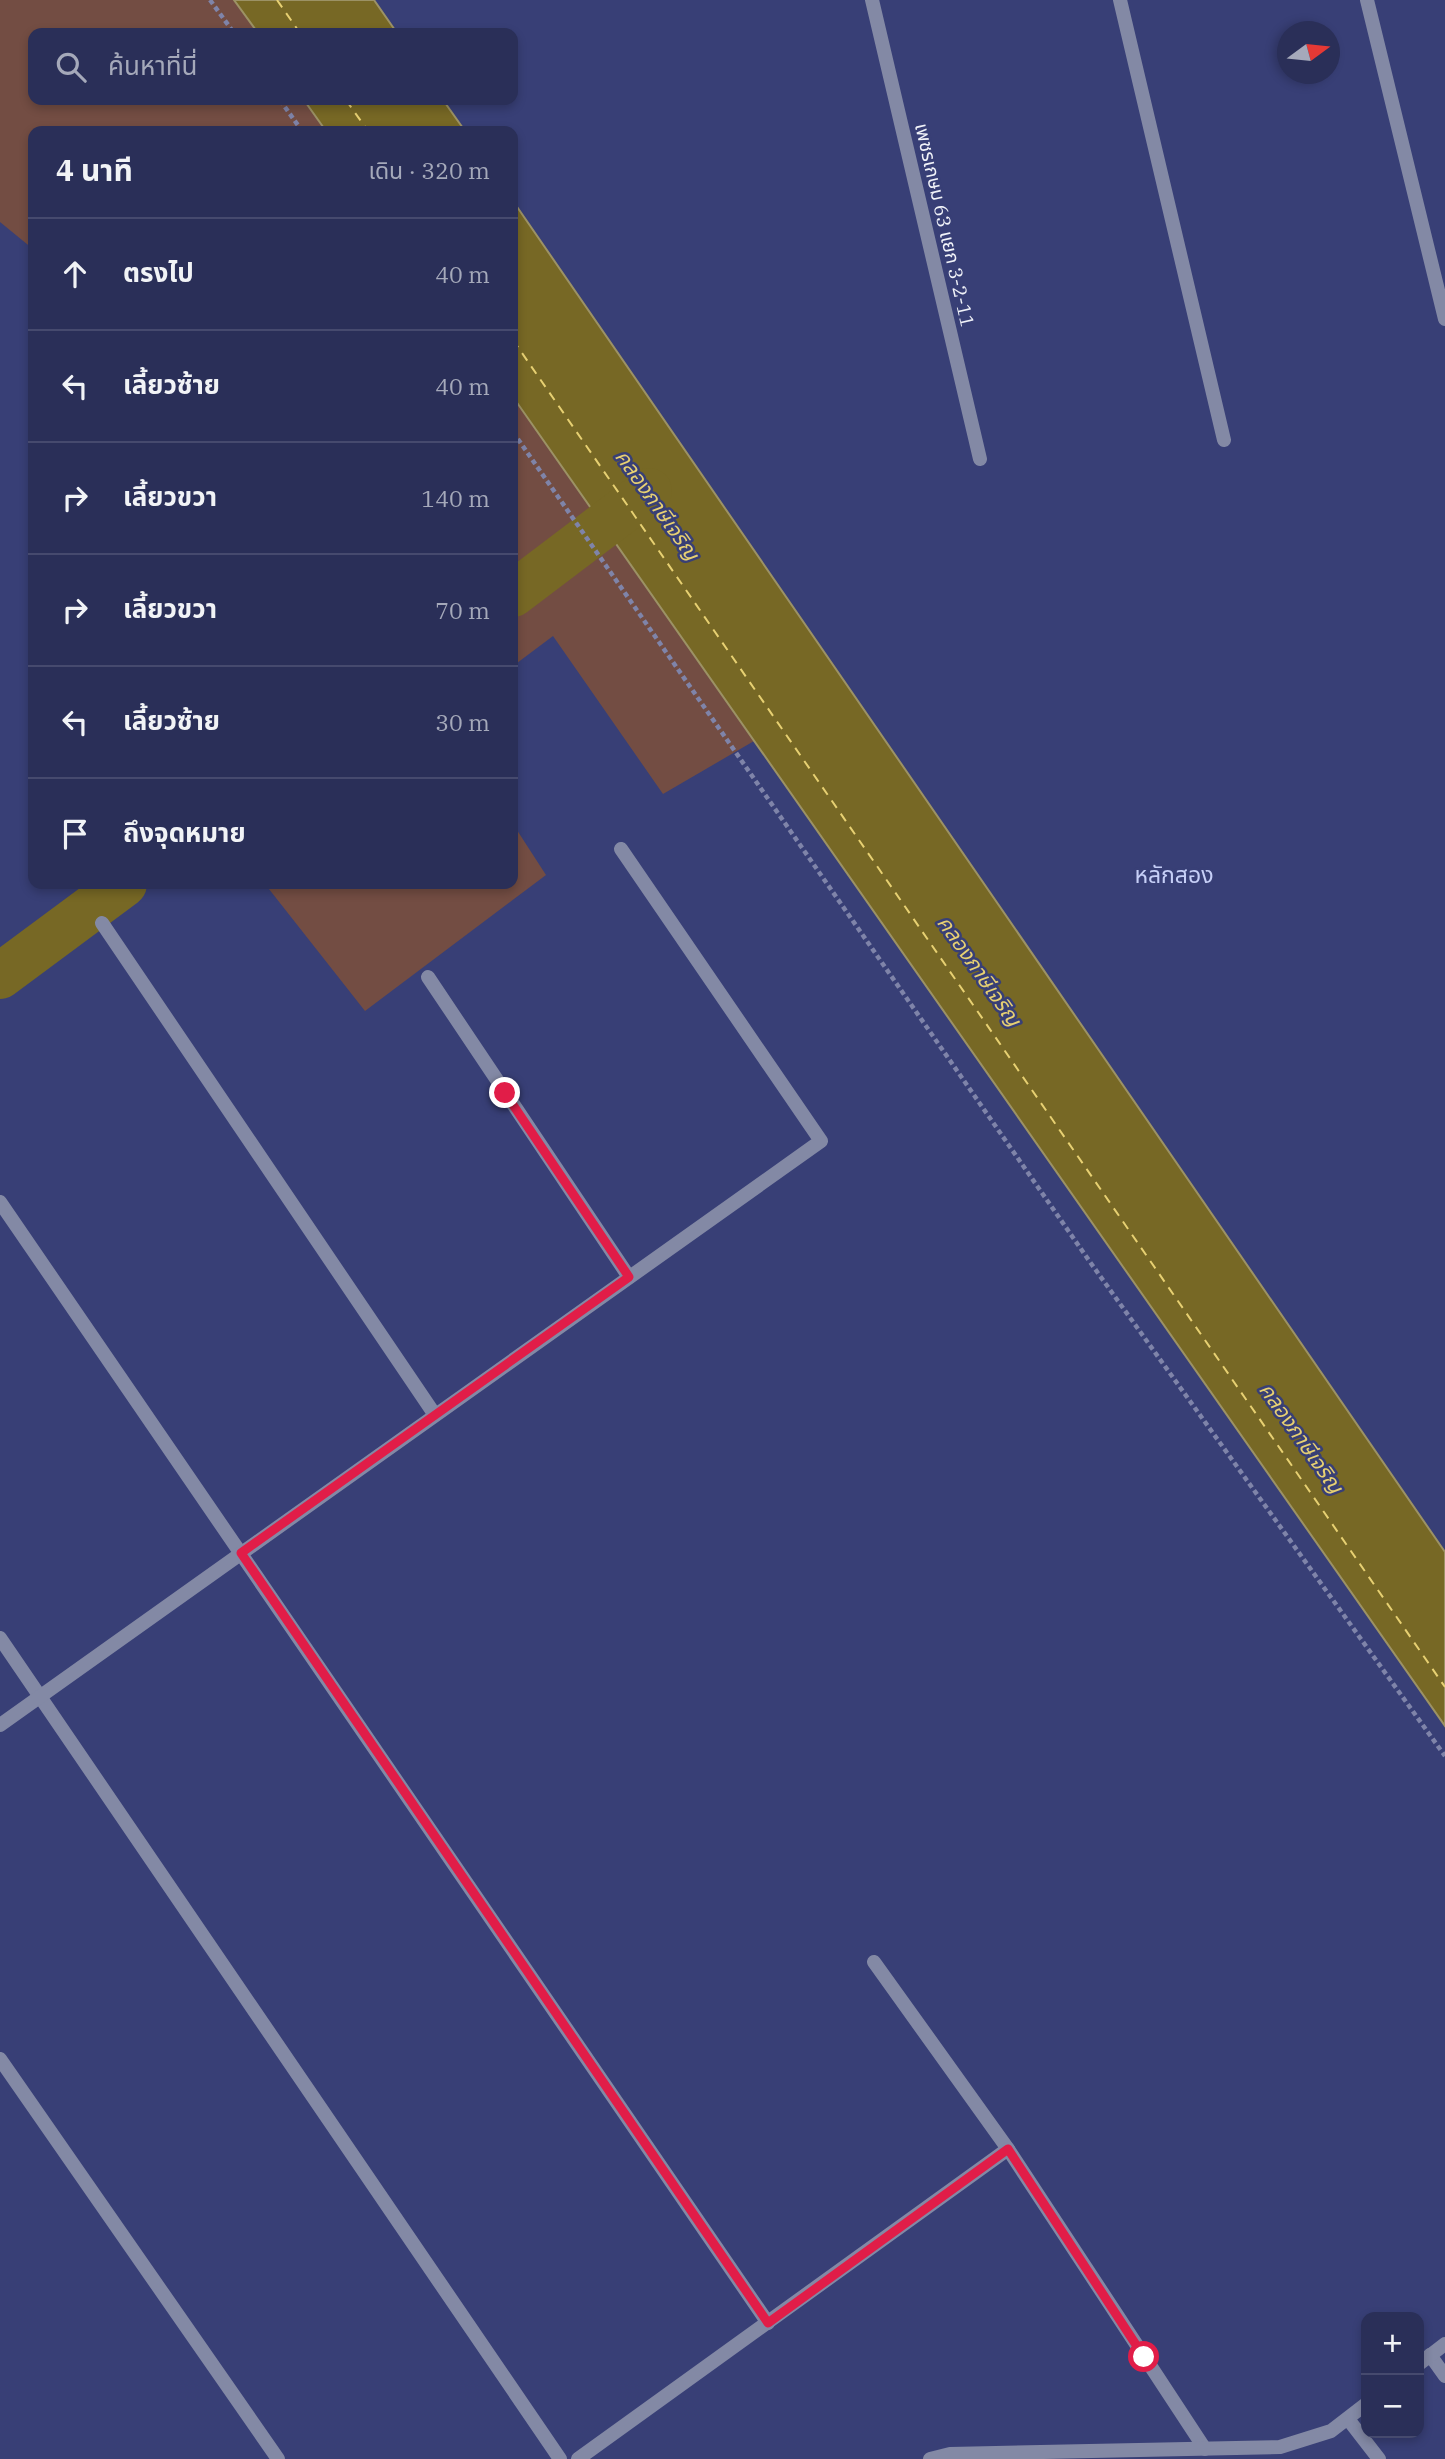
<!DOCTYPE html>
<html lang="th">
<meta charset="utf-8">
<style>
body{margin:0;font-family:"IBM Plex Serif","Noto Sans Thai",serif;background:#32375e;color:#f1f3f6}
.controls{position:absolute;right:21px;bottom:21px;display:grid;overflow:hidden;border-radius:14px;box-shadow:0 4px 10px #0003}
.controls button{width:63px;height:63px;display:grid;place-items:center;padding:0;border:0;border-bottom:2px solid #464a6e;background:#2a2f58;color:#f1f3f6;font:35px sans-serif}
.compass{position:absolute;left:1277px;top:21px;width:63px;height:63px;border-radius:50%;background:#2a2f58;box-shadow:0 4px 10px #0003;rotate:75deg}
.stop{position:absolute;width:21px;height:21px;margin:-16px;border:5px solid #e11d48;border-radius:50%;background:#fff}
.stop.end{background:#e11d48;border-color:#fff;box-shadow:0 2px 7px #0008}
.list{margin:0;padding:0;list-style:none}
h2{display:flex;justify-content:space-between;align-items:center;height:91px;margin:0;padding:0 28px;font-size:30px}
h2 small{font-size:23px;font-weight:400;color:#a5a9ba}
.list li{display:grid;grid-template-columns:46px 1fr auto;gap:21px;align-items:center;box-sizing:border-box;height:112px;padding:0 28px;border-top:2px solid #464a6e}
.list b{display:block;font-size:26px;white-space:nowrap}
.list em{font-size:23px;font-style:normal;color:#a5a9ba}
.icon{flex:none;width:38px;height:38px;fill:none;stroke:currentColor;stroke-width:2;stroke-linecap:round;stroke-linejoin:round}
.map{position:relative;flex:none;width:1445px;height:2459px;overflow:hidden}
.search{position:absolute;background:#2a2f58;box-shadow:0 4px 10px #0003;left:28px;top:28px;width:490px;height:77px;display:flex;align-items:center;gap:18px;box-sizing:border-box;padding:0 24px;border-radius:14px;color:#a5a9ba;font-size:26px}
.panel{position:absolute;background:#2a2f58;box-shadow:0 4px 10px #0003;left:28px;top:126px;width:490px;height:763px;border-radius:14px}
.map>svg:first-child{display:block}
.green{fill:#734d43}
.water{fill:#776825;stroke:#9c9265;stroke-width:2}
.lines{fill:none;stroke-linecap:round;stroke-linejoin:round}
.canal{stroke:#776825;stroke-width:46}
.ferry{stroke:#e7d072;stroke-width:2;stroke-dasharray:9 7;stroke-linecap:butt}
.path{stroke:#7f84a9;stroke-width:4.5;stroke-dasharray:5 3.5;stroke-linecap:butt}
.minor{stroke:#8389a5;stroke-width:14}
.route{stroke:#e11d48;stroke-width:9}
.labels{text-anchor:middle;stroke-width:5;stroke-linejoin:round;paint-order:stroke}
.street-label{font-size:19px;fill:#f1f3f9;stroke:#383f76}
.water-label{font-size:21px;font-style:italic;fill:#e7d072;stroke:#383f76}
.quarter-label{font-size:23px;fill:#c6cff7;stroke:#383f76}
</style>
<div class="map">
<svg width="1445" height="2459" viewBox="0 0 1445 2459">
<rect width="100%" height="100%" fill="#383f76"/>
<!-- green -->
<g class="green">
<polygon points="0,0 234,0 258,33 33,33 33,100 304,100 326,131 33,131 33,249 0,222"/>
<polygon points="513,397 754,741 663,794 553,636 513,666"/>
<polygon points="513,824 546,875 365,1011 265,884 513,884"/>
</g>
<!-- water -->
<g class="water">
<polygon points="234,0 374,0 397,33 258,33"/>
<polygon points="304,100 443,100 465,131 326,131"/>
<polygon points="513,201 1445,1552 1445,1726 513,397"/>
</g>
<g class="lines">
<!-- canal -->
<g class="canal">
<polyline points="513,594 649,491"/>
<polyline points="0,976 124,884"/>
</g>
<!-- ferry -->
<g class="ferry">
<polyline points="277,0 300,33"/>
<polyline points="346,100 368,131"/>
<polyline points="513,340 1445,1687"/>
</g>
<!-- path -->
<g class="path">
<polyline points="210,0 234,33"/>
<polyline points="280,100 302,131"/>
<polyline points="513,432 1090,1262 1445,1756"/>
</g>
<!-- minor -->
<g class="minor">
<polyline points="872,0 980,459"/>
<polyline points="1120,0 1224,440"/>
<polyline points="1367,0 1445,319"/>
<polyline points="102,923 435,1415"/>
<polyline points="428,977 629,1277"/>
<polyline points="0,1202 768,2323"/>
<polyline points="0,1638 560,2459"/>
<polyline points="0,1725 821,1141 621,849"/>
<polyline points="874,1962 1008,2149"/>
<polyline points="0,2059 278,2459"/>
<polyline points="1430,2355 1445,2376"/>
<polyline points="1419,2364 1445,2344"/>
<polyline points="1348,2419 1379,2459"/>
<polyline points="578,2459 1008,2149 1205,2449"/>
<polyline points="930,2459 950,2454 1280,2447 1331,2431 1366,2404"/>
</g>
</g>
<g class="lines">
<!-- route -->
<polyline class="route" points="505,1093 629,1277 241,1553 768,2323 1008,2149 1144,2357"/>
</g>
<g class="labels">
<!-- street labels -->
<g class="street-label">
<text transform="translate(945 225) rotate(77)" y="7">เพชรเกษม 63 แยก 3-2-11</text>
</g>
<!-- water labels -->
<g class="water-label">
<text transform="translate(657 505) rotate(55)" y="7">คลองภาษีเจริญ</text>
<text transform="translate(979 971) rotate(55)" y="7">คลองภาษีเจริญ</text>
<text transform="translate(1301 1438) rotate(55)" y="7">คลองภาษีเจริญ</text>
</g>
<!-- quarter labels -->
<g class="quarter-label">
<text x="1174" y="883">หลักสอง</text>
</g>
</g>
</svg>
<div class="controls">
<button>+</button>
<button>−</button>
</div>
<svg class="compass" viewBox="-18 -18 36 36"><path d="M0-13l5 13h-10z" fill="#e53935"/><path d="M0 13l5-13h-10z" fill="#a5a9ba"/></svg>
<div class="stop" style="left:1144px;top:2357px"></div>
<div class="stop end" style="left:505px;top:1093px"></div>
<div class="search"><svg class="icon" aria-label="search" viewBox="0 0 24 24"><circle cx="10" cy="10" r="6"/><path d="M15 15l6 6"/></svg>ค้นหาที่นี่</div>
<section class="panel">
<h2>4 นาที<small>เดิน · 320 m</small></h2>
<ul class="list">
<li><svg class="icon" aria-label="ahead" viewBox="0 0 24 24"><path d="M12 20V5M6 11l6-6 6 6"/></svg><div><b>ตรงไป</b></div><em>40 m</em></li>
<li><svg class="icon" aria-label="left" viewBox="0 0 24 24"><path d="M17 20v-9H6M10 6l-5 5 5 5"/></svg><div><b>เลี้ยวซ้าย</b></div><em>40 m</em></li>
<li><svg class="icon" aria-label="right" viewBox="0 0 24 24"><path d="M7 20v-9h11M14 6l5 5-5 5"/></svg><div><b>เลี้ยวขวา</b></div><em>140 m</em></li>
<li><svg class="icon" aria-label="right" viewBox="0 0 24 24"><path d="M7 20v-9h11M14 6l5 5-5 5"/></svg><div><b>เลี้ยวขวา</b></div><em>70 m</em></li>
<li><svg class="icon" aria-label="left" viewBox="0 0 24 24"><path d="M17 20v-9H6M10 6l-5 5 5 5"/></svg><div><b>เลี้ยวซ้าย</b></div><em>30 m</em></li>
<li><svg class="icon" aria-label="arrive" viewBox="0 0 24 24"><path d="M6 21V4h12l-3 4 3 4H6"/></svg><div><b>ถึงจุดหมาย</b></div></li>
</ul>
</section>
</div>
